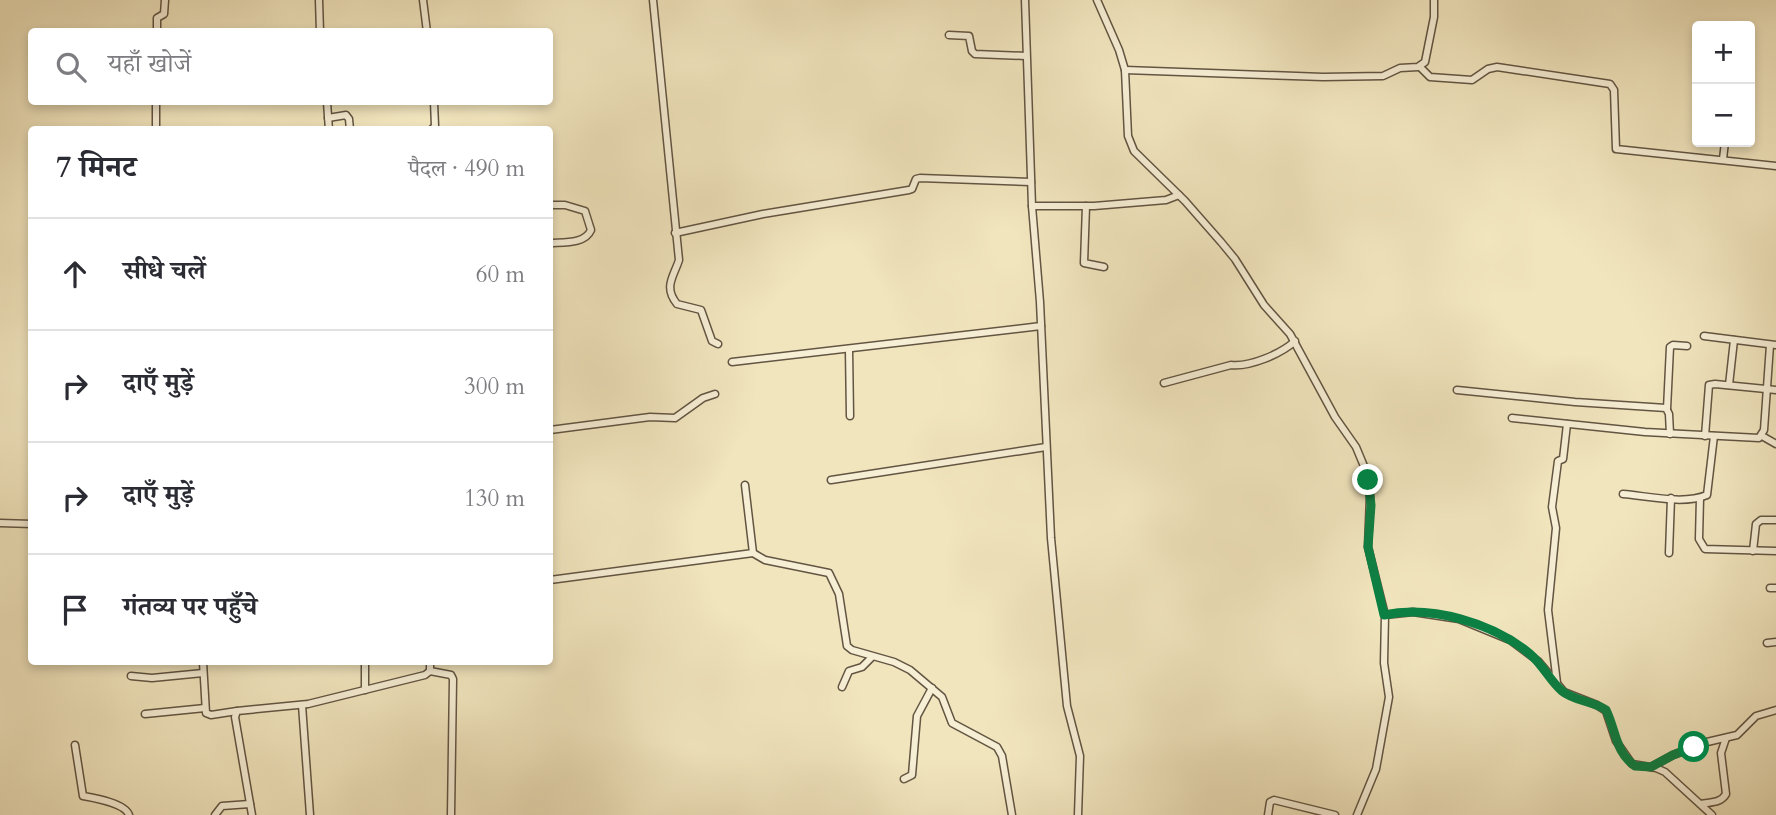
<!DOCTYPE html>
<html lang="hi">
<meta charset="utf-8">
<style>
body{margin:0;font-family:Cardo,"Noto Serif Devanagari",serif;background:#f7f7f7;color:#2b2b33}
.controls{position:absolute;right:21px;top:21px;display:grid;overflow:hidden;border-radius:7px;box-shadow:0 4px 10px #0003}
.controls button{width:63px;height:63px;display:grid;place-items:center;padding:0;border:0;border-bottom:2px solid #e1e1e2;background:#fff;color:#2b2b33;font:35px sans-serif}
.stop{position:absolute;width:21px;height:21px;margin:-16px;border:5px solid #0b8043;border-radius:50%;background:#fff}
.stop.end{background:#0b8043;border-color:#fff;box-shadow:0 2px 7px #0008}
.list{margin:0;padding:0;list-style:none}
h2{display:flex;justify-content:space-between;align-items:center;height:91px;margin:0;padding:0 28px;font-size:30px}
h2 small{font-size:23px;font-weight:400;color:#7c7c81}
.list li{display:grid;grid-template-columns:46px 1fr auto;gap:21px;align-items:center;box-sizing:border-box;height:112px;padding:0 28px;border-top:2px solid #e1e1e2}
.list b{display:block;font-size:26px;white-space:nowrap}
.list em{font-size:23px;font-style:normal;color:#7c7c81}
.icon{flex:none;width:38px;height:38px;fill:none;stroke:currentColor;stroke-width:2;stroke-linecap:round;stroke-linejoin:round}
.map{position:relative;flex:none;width:1776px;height:815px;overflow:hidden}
.search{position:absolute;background:#fff;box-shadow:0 4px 10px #0003;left:28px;top:28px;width:525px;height:77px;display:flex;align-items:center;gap:18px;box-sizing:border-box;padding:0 24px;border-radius:7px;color:#7c7c81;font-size:26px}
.panel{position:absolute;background:#fff;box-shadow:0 4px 10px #0003;left:28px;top:126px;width:525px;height:539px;border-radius:7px}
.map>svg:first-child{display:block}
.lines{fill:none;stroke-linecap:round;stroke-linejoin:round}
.street-casing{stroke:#625542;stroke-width:9}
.street{stroke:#f6eed5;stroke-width:6}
.route{stroke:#0b8043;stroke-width:9}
</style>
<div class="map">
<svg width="1776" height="815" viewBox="0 0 1776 815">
<rect width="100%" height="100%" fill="#f1e5be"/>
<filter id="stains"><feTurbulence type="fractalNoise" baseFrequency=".00286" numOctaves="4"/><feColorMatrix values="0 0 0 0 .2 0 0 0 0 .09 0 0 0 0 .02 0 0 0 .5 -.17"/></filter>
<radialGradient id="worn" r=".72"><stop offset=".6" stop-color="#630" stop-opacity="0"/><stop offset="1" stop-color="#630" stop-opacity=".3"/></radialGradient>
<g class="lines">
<!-- street casing -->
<g class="street-casing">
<g id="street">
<polyline points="319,0 320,32"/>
<polyline points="423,0 427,32"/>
<path d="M 653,0 L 679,260 C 674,276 663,287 677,304 L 701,310 L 712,341 L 718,344"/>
<polyline points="1025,0 1032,206 1040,302 1051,538 1067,706 1080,756 1078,815"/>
<polyline points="1097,0 1119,50 1125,70 1128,136 1134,151 1185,201 1221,242 1235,259 1264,305 1290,334 1335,417 1356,447 1366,471 1370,496 1368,547 1385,615 1384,663 1389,697 1376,769 1357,815"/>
<polyline points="157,32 157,18 164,14 165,0"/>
<polyline points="949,35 969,36 972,51 975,54 1026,56"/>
<polyline points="1420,67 1430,77 1472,80 1488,69 1497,67 1610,84 1614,90 1616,149 1776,166"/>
<polyline points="1125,70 1323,77 1383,76 1400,68 1418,67 1425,62 1434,17 1434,0"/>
<polyline points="327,102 329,130"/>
<polyline points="328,118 346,115 349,119 350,130"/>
<polyline points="156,130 156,102"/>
<polyline points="431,130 435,126 434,102"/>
<polyline points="1723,159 1725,142"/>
<path d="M 550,205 L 565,205 L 585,211 L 591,230 C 585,244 564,242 550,243"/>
<polyline points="1032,206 1094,206 1166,200 1179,195"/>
<polyline points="1086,206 1084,263 1104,267"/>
<polyline points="675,233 763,214 909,190 912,189 916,179 920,178 1031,182"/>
<polyline points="1704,336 1776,345"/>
<polyline points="849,350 850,416"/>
<polyline points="732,362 1041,326"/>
<path d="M 1164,383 L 1231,365 C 1250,367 1281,354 1295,341"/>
<polyline points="1729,385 1734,340"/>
<polyline points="1457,390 1575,402 1666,408 1669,414 1670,434"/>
<polyline points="1667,409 1670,347 1673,345 1687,346"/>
<polyline points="1512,418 1645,432 1759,438 1764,430 1770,345"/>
<polyline points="550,430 650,417 675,418 703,398 715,394"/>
<polyline points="1705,436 1709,385 1715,384 1776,390"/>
<polyline points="1762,436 1776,444"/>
<polyline points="831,480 1046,447"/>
<path d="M 1623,494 C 1648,496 1683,505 1707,495 L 1714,436"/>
<polyline points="1700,498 1699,539 1705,549 1776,551"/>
<polyline points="0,523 32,524"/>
<polyline points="1753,551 1756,524 1761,520 1776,520"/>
<polyline points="753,553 765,560 829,573 839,594 847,646 852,650 894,662 910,670 942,697 952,723 997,747 1002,756 1012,815"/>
<polyline points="1669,553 1671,498"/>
<polyline points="550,580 753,553 745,485"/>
<polyline points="1770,588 1776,588"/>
<polyline points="1385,615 1413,612 1459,619 1510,640 1538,661 1564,692 1597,705 1606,711 1616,741 1632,764 1656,768 1665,772 1712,815"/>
<polyline points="1767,643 1776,642"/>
<polyline points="203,662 206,713 211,715 237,711"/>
<polyline points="430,671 451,675 453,679 451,815"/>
<polyline points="131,676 152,678 203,673"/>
<polyline points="1557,683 1548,610 1556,528 1552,507 1558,461 1563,459 1567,424"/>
<polyline points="842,687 849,671 862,667 872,657"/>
<polyline points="365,690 365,662"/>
<polyline points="302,705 310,815"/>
<polyline points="145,714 205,708"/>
<path d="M 75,745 L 83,796 C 94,798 125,803 129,815"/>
<polyline points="1651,767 1673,755 1707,742 1737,735 1756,716 1776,710"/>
<polyline points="904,779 912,775 917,716 932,688"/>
<path d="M 1701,804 C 1711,802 1721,803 1726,794 L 1721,753 L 1726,738"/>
<polyline points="215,815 222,806 250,804"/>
<polyline points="252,815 235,717 237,711 308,704 425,675 430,671 430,662"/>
<polyline points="1268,815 1270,802 1274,800 1335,815"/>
</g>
</g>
<!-- street -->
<use href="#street" class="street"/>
</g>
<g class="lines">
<!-- route -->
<path class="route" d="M 1368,480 L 1371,505 L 1368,547 L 1384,615 C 1432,605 1493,623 1530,654 C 1543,665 1550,681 1562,691 C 1574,701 1593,701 1606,710 C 1616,730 1615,752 1635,766 L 1651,767 L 1673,755 L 1694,747"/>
</g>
<rect width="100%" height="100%" filter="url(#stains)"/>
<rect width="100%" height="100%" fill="url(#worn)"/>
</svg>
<div class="controls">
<button>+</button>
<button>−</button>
</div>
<div class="stop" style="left:1694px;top:747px"></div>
<div class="stop end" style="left:1368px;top:480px"></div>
<div class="search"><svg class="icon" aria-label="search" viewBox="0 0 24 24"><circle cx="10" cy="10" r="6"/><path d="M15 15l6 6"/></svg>यहाँ खोजें</div>
<section class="panel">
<h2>7 मिनट<small>पैदल · 490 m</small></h2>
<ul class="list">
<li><svg class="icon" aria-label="ahead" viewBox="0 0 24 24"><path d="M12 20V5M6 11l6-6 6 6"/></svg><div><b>सीधे चलें</b></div><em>60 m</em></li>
<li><svg class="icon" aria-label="right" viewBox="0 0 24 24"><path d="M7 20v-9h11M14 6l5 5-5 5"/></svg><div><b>दाएँ मुड़ें</b></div><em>300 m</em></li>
<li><svg class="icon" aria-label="right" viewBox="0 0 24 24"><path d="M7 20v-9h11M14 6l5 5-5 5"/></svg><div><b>दाएँ मुड़ें</b></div><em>130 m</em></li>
<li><svg class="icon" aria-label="arrive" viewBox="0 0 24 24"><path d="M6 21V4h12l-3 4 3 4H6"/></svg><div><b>गंतव्य पर पहुँचे</b></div></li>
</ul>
</section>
</div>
